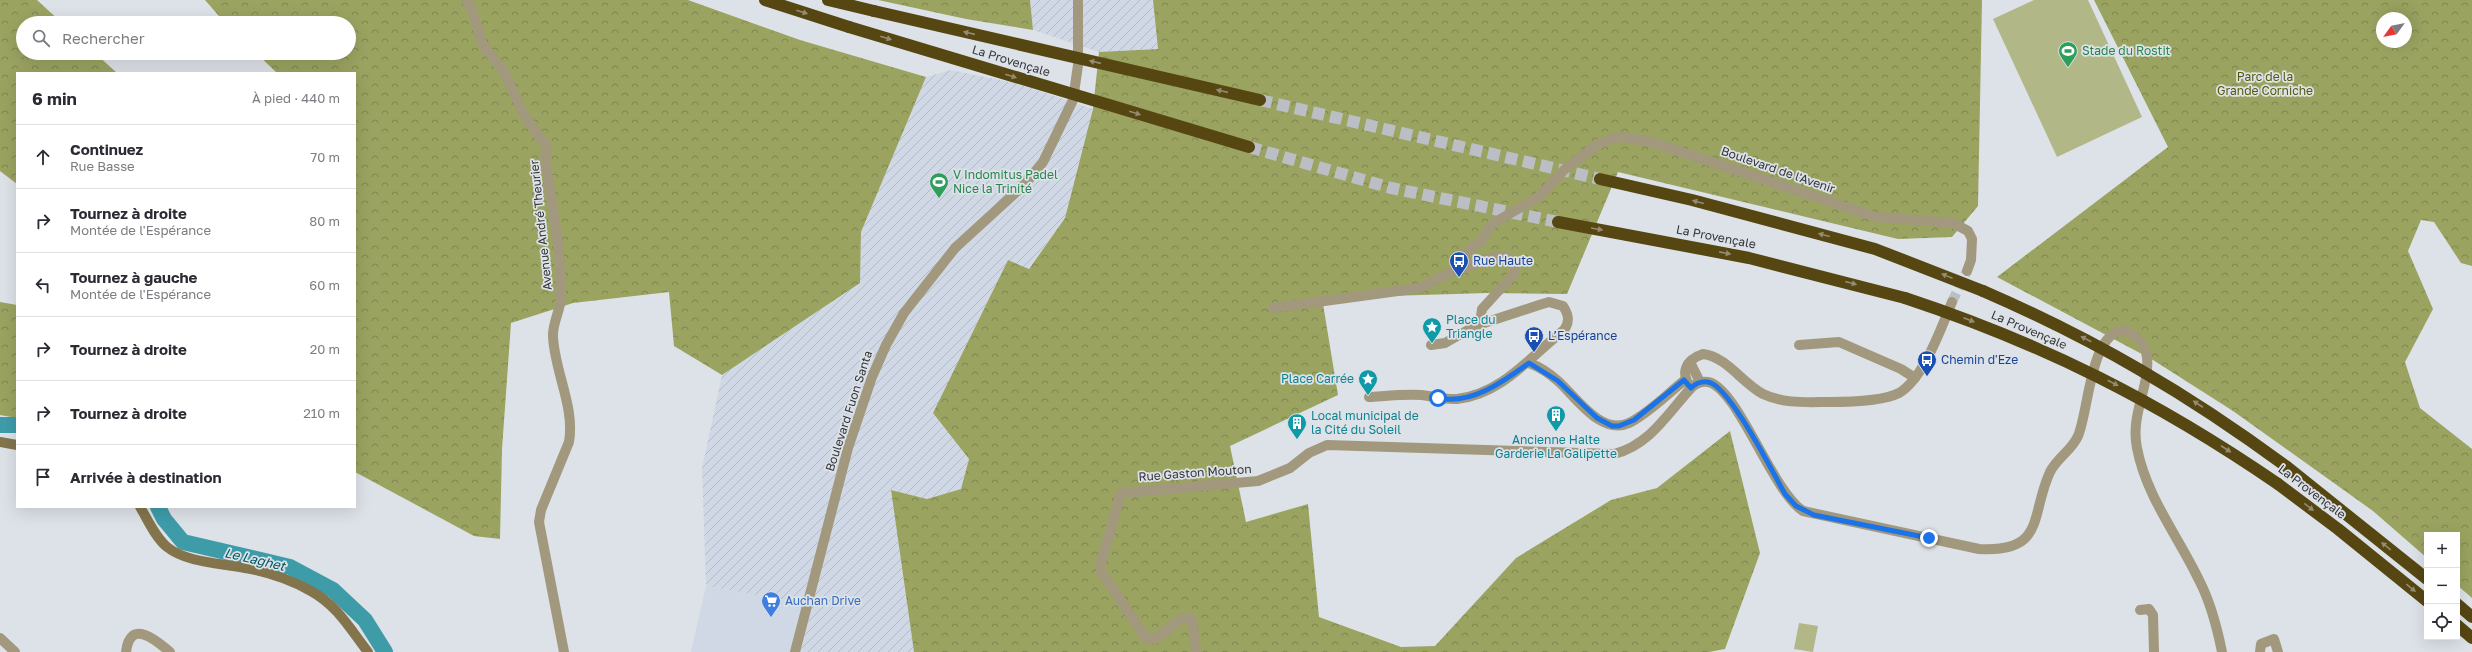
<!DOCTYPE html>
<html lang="fr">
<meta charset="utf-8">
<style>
body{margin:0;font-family:"Golos Text",sans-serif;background:#f7f7f7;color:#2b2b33}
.controls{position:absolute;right:12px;bottom:12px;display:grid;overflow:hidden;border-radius:0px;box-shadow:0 4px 16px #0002}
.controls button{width:36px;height:36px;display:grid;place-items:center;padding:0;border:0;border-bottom:1px solid #e1e1e2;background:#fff;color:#2b2b33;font:20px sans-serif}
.compass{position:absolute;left:2376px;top:12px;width:36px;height:36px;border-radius:50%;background:#fff;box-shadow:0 4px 16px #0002;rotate:237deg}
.stop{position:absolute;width:12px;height:12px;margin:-9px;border:3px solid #1a73e8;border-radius:50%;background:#fff}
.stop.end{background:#1a73e8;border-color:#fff;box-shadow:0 1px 4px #0008}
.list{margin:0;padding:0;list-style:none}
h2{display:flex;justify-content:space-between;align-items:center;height:52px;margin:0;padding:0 16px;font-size:17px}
h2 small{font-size:13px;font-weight:400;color:#7c7c81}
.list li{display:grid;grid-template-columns:26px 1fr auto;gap:12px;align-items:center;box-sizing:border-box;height:64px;padding:0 16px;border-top:1px solid #e1e1e2}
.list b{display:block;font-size:15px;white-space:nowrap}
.list p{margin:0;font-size:13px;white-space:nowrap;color:#7c7c81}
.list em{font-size:13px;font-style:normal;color:#7c7c81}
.icon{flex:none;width:22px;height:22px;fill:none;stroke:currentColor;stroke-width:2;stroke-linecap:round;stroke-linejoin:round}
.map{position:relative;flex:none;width:2472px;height:652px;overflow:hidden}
.search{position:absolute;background:#fff;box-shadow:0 4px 16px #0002;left:16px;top:16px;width:340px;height:44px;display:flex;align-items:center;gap:10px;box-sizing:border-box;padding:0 14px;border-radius:22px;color:#7c7c81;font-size:15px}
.panel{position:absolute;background:#fff;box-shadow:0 4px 16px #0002;left:16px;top:72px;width:340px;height:436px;border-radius:0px}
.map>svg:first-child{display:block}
.built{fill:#cfd8e4}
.industrial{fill:url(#industrial-furrows)}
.green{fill:#b1b787}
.forest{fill:url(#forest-crowns);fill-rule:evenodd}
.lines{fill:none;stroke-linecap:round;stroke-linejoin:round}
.river{stroke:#3e9ca9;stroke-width:16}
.minor-tunnel{stroke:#bbbfc5;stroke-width:10;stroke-dasharray:10 5;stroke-linecap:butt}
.motorway-tunnel{stroke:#bbbfc5;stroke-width:12;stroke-dasharray:12 6;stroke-linecap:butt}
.minor{stroke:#a2987d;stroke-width:10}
.secondary{stroke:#83744b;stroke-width:10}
.motorway{stroke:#564612;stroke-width:12}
.motorway-bridge{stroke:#564612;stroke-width:12}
.oneway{fill:#938c72}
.route{stroke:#1a73e8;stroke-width:5}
.labels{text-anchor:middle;stroke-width:3.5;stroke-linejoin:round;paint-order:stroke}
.leisure-label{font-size:12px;fill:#27864d;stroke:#dde2e8;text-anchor:start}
.street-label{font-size:12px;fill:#333537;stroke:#dde2e8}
.park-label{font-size:12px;fill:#53590b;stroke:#dde2e8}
.transit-label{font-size:12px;fill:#164399;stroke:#dde2e8;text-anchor:start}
.culture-label{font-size:12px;fill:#0d838f;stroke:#dde2e8;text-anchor:start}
.shop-label{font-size:12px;fill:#366cbe;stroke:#dde2e8;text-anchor:start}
.water-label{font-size:13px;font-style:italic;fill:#00555f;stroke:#dde2e8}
</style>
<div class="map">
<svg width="2472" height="652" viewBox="0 0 2472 652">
<defs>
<pattern id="industrial-furrows" width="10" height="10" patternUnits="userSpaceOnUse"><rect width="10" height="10" fill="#cfd8e4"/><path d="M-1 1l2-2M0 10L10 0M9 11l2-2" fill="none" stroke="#b2bac4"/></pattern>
<pattern id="forest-crowns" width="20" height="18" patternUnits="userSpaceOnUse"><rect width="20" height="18" fill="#9ba361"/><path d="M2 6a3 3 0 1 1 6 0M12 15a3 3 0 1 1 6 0" fill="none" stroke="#7f8651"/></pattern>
</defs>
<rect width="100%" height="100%" fill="#dde2e8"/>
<!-- built -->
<polygon class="built" points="706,586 812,605 801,652 691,652"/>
<!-- industrial -->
<g class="industrial">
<polygon points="1030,0 1153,0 1158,49 1099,52 1033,30"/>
<polygon points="951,70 1019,84 1093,109 1065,218 1028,269 1008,260 933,413 969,459 961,489 927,499 891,490 914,652 801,652 812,605 706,586 702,468 722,375 860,283 861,232 926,77"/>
</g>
<!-- green -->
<g class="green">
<polygon points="2034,0 2088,0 2142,117 2057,157 1993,19"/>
<polygon points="1799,623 1818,626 1813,652 1794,649"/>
</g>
<!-- forest -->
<g class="forest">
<polygon points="0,0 37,0 62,23 23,23 23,53 95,53 117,73 17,73 17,184 0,171"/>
<polygon points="205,0 688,0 800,40 926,77 861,232 860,283 722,375 674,346 669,292 573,303 511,323 502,449 500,539 474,536 355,472 355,73 277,73 256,53 349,53 349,23 225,23"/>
<polygon points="878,0 1030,0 1033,30 966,19"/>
<polygon points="1153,0 1982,0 1978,206 1952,237 1898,239 1618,172 1567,294 1488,293 1322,298 1338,395 1230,446 1246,522 1308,504 1319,617 1401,647 1435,646 1516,558 1611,500 1657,488 1730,431 1760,553 1725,649 1709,652 914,652 891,490 927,499 961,489 969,459 933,413 1008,260 1029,269 1065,218 1093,109 1099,52 1158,49"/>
<path d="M 2094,0 L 2472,0 L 2472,266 L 2461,263 L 2434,222 L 2421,220 L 2408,251 L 2433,309 L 2405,362 L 2420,408 L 2472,449 L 2472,598 L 2457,585 L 2457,535 L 2427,535 L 2427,558 L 2373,511 L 2233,411 L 2153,360 L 1997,277 L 2168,147 ZM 2382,18 L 2406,18 L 2406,42 L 2382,42 Z"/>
<polygon points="0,302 17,305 17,418 0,415"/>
</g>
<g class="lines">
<!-- river -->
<g class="river">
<polyline points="0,425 17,425"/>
<polyline points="158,507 164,519 183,542 290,567 333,590 365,620 385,652"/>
</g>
<!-- minor-tunnel -->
<polyline class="minor-tunnel" points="1952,302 1967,271"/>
<!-- motorway-tunnel -->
<g class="motorway-tunnel">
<polyline points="1260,100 1600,179"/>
<polyline points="1249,147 1391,188 1558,222"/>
</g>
<!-- minor -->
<g class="minor">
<path d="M 466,0 L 471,8 L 483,45 L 504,72 L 524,115 L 547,147 L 545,159 C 552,204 561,249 561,296 C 561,310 552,323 553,337 C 555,373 575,407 569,442 L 541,510 L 539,522 L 564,652"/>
<polyline points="1465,268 1463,255 1481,241 1492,224 1540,196 1564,170 1597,145 1612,138 1623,137 1652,142 1876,217 1953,223 1968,231 1972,239 1971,260 1967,271"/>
<polyline points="1273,308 1420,288 1443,276 1496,256 1506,256 1514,263 1514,274 1482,309 1480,324"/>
<polyline points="1799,345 1839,342 1901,369 1915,378"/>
<polyline points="1690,362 1700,382"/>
<path d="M 1529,363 C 1540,367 1549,373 1558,381 C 1576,397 1601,436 1629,423 C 1649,413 1667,394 1685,380"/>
<path d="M 1691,388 C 1680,373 1685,360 1703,354 C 1727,357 1742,383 1763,394 C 1784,404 1807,402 1829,402 C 1847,402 1883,401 1899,393 C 1924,378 1941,328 1952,302"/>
<path d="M 1369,397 C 1386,396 1404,394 1421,395 C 1433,396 1444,400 1457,399 C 1502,394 1531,356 1564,330 C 1570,322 1569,315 1563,306 L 1549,302 L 1539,305 L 1475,326 L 1445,343 L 1431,345"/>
<polyline points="2140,610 2149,609 2153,615 2154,652"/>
<polyline points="0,638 15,652"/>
<path d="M 126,652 C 130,618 156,640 170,652"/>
<polyline points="795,652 848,448 872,377 886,345 904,313 955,248 1025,184 1043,162 1073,100 1078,65 1078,0"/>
<path d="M 1196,652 L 1192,620 L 1189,617 L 1181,619 L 1155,639 L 1146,638 L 1101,571 L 1101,563 L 1121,493 L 1258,481 L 1290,468 L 1309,453 L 1327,445 L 1614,454 C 1650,445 1668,413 1691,388 C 1695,384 1701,381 1708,382 C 1737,387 1772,491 1803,511 L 1979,549 C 2046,553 2030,515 2050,472 C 2057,458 2072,450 2078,436 C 2089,410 2090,334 2123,330 C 2136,334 2146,344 2147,358 C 2150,386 2130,415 2137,448 C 2146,496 2178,536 2199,580 C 2211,603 2217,627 2222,652"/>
<polyline points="2260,652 2261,644 2274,639 2278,652"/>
</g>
<!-- secondary -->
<g class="secondary">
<polyline points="0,442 17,445"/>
<path d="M 140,507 C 148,520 155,537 167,547 C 187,563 221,563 245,568 C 268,572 291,580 311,591 C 338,606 350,629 368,652"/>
</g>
<!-- motorway -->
<g class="motorway">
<polyline points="765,0 849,27"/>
<polyline points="828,0 874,11"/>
<polyline points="1600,179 1692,200 1875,249 1983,291"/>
<polyline points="1558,222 1749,258 1905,298"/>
<polyline points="2287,467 2427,579"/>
<polyline points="2278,484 2338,529 2427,601"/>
<polyline points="2457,604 2472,617"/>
<polyline points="2457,625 2472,638"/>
</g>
<!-- motorway-bridge -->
<g class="motorway-bridge">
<polyline points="874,11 1260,100"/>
<polyline points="849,27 1249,147"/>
<path d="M 1983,291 C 2096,340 2188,394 2287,467"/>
<path d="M 1905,298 C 2044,344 2157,401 2278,484"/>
</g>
</g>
<!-- one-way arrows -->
<defs><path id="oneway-solid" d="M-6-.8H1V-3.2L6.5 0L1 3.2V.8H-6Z"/></defs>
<g class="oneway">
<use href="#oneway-solid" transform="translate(802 12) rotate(18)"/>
<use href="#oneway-solid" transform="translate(969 33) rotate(-167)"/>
<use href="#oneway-solid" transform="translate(886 38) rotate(17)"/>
<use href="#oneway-solid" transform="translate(1095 62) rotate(-167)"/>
<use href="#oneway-solid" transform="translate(1011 76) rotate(17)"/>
<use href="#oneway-solid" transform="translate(1222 91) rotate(-167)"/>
<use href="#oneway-solid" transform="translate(1135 113) rotate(17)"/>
<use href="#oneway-solid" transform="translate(1698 202) rotate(-165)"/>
<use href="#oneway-solid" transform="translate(1597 229) rotate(10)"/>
<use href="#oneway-solid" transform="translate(1824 235) rotate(-165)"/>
<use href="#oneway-solid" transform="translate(1725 253) rotate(11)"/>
<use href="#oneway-solid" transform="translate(1947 276) rotate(-158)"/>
<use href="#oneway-solid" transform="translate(1851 283) rotate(15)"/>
<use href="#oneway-solid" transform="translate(1969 320) rotate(21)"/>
<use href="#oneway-solid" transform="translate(2086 339) rotate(-152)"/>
<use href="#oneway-solid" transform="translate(2113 383) rotate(27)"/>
<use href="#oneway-solid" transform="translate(2198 404) rotate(-147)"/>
<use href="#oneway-solid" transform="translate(2226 449) rotate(33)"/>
<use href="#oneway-solid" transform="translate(2309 507) rotate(38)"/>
<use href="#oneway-solid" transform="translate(2386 546) rotate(-141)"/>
<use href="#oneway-solid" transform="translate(2411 588) rotate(39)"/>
</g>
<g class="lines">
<!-- route -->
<path class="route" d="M 1438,398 C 1471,405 1503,382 1529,363 L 1558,381 L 1597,418 L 1612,426 L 1619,426 L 1634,420 L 1684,380 L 1691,388 C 1695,384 1701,381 1708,382 C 1729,385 1773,473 1785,494 L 1796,506 L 1814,515 L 1929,538"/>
</g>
<!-- icons -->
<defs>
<g id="stadium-pin" transform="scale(1)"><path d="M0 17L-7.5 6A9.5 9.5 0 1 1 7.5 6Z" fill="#2e9e5b" stroke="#dde2e8"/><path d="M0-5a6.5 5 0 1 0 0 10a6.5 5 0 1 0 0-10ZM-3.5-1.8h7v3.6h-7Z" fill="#fff"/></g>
<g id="bus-pin" transform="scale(1)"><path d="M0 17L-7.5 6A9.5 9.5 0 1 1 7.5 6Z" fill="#1a4fb4" stroke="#dde2e8"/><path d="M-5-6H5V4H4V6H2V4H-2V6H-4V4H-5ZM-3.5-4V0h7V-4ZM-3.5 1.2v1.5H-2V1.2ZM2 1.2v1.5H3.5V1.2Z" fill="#fff"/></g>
<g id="sight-pin" transform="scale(1)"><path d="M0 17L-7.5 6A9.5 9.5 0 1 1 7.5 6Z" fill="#0f9aa8" stroke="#dde2e8"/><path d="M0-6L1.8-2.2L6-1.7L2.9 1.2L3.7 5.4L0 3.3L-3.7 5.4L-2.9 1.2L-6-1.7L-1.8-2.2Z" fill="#fff"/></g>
<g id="building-pin" transform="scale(1)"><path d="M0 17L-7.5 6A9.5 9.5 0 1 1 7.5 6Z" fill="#0f9aa8" stroke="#dde2e8"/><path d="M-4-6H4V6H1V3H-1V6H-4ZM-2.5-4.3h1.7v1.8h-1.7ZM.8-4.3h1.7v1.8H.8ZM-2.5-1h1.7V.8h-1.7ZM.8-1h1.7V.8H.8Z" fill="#fff"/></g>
<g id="supermarket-pin" transform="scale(1)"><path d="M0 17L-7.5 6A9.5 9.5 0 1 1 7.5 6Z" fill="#3f7fe0" stroke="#dde2e8"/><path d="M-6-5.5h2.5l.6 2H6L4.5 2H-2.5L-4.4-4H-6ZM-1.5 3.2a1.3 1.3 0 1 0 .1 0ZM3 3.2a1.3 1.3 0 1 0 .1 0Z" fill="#fff"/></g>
</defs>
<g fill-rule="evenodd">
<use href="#stadium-pin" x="2068" y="51"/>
<use href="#stadium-pin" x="939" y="182"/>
<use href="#bus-pin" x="1459" y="261"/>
<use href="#sight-pin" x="1432" y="327"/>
<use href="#bus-pin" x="1534" y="336"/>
<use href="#bus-pin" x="1927" y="360"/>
<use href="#sight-pin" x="1368" y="379"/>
<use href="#building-pin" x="1556" y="415"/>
<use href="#building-pin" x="1297" y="423"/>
<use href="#supermarket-pin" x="771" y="601"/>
</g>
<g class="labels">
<!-- leisure labels -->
<g class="leisure-label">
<text x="2082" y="55">Stade du Rostit</text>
<text x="953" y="179">V Indomitus Padel<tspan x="953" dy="14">Nice la Trinité</tspan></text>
</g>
<!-- street labels -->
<g class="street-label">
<text transform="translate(1011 61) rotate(17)" y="4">La Provençale</text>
<text transform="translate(1778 170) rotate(19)" y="4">Boulevard de l'Avenir</text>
<text transform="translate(541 225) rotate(-96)" y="4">Avenue André Theurier</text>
<text transform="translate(1716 237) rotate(11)" y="4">La Provençale</text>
<text transform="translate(2029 330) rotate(23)" y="4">La Provençale</text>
<text transform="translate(849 411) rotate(-72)" y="4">Boulevard Fuon Santa</text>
<text transform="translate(1195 473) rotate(-4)" y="4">Rue Gaston Mouton</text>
<text transform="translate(2312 492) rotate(37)" y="4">La Provençale</text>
</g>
<!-- park labels -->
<g class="park-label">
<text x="2265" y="81">Parc de la<tspan x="2265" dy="14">Grande Corniche</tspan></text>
</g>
<!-- transit labels -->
<g class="transit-label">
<text x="1473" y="265">Rue Haute</text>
<text x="1548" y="340">L’Espérance</text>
<text x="1941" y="364">Chemin d'Eze</text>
</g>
<!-- culture labels -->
<g class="culture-label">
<text x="1446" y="324">Place du<tspan x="1446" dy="14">Triangle</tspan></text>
<text x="1354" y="383" text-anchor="end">Place Carrée</text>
<text x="1311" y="420">Local municipal de<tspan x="1311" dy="14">la Cité du Soleil</tspan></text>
<text x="1556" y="444" text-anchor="middle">Ancienne Halte<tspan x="1556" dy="14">Garderie La Galipette</tspan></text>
</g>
<!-- shop labels -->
<g class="shop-label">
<text x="785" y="605">Auchan Drive</text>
</g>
<!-- water labels -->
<g class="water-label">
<text transform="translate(255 559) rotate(13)" y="5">Le Laghet</text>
</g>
</g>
</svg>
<div class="controls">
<button>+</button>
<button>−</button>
<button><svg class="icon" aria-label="locate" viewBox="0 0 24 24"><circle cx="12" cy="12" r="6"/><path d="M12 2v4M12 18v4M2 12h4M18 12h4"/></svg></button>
</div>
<svg class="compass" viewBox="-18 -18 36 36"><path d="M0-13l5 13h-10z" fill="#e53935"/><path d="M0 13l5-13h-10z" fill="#7c7c81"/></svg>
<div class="stop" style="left:1438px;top:398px"></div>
<div class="stop end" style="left:1929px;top:538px"></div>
<div class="search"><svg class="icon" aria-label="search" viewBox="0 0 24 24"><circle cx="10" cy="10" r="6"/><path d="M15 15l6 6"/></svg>Rechercher</div>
<section class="panel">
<h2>6 min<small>À pied · 440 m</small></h2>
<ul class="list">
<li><svg class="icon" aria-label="ahead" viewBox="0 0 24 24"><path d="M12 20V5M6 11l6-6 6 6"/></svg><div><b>Continuez</b><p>Rue Basse</p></div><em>70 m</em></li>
<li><svg class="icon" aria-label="right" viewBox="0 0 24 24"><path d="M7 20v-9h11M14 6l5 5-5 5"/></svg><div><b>Tournez à droite</b><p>Montée de l'Espérance</p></div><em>80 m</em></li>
<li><svg class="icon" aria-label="left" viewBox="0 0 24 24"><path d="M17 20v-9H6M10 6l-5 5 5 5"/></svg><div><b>Tournez à gauche</b><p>Montée de l'Espérance</p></div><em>60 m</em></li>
<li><svg class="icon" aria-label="right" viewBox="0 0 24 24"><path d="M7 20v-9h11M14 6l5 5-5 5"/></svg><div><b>Tournez à droite</b></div><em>20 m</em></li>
<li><svg class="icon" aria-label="right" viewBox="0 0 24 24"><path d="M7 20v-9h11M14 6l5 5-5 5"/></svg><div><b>Tournez à droite</b></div><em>210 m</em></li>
<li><svg class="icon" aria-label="arrive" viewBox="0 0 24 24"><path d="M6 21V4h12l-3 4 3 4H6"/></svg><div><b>Arrivée à destination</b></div></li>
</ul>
</section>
</div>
